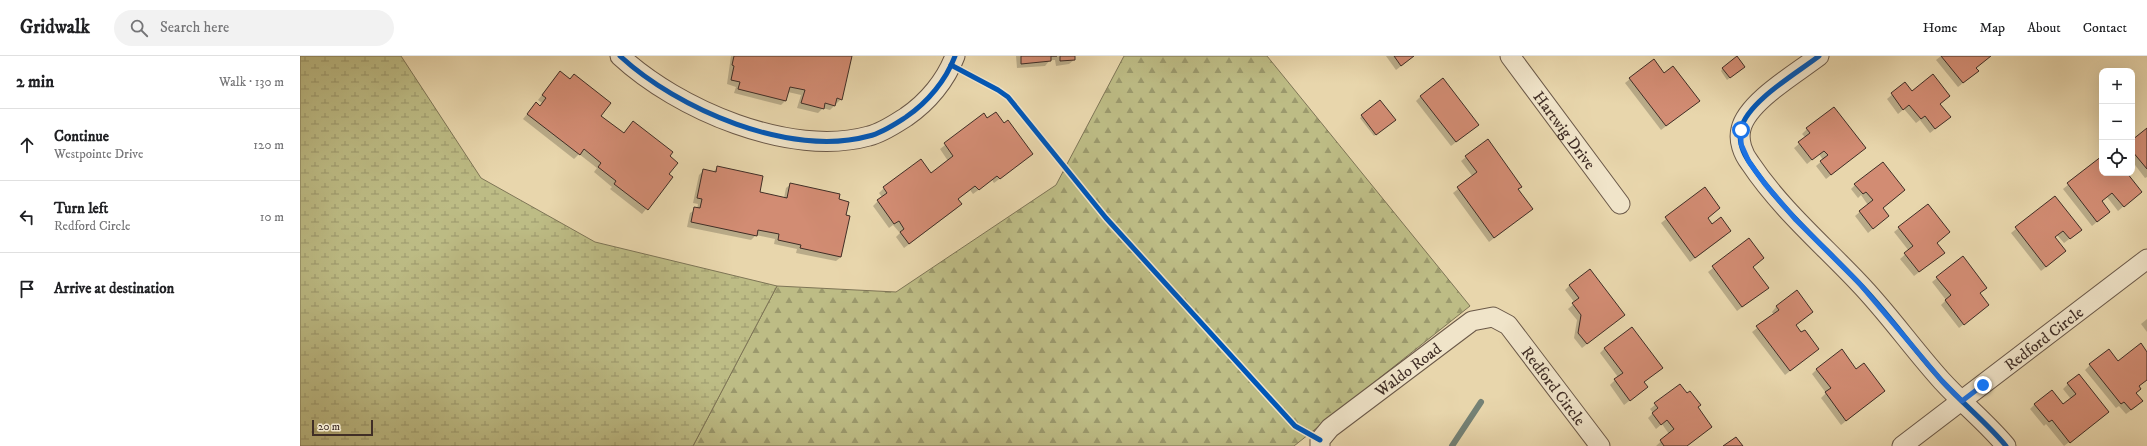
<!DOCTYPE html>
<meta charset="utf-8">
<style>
body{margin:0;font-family:"IM FELL DW Pica",serif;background:#f2f2f2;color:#202124}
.controls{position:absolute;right:12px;top:12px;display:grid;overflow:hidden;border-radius:8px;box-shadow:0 4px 16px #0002}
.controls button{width:36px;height:36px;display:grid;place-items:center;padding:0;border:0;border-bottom:1px solid #e0e0e0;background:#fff;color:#202124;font:20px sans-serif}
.scale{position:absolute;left:12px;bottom:10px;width:61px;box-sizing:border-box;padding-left:4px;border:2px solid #402e26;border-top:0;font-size:11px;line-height:14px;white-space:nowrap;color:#402e26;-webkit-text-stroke:3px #f0e4c9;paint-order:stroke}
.stop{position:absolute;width:12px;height:12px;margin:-9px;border:3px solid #1a73e8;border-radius:50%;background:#fff}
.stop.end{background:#1a73e8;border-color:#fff;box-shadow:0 1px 4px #0008}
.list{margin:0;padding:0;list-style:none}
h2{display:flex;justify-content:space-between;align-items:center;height:52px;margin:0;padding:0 16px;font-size:17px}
h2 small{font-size:13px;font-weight:400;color:#757577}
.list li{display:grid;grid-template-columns:26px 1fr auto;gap:12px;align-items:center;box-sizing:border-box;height:72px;padding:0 16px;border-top:1px solid #e0e0e0}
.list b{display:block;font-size:15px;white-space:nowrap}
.list p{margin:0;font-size:13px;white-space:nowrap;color:#757577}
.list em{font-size:13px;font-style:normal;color:#757577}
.icon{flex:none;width:22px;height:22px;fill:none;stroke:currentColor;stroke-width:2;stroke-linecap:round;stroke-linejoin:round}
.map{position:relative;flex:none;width:1847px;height:390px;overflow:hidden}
header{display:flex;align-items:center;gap:24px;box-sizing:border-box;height:56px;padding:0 20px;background:#fff;border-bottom:1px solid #e0e0e0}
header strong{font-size:19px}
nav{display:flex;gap:22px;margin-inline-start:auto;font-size:14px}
.search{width:280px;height:36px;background:#f2f2f2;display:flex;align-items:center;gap:10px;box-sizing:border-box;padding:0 14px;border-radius:22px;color:#757577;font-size:15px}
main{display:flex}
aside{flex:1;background:#fff}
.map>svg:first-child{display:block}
.forest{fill:url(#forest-firs);stroke:#7e7556}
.wetland{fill:url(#wetland-marsh);stroke:#7e7556}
.shadow{fill:#0003}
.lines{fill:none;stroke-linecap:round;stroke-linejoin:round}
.stream{stroke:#748175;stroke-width:6}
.building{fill:#d28c73;stroke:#402e26}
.minor-casing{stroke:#6a5848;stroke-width:21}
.minor{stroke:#f0e4c9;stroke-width:19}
.cycleway-casing{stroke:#f0e4c9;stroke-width:8}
.cycleway{stroke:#0057b8;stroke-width:5}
.route{stroke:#1a73e8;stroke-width:5}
.labels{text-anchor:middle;stroke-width:3.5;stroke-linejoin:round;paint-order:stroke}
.street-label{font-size:16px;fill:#402e26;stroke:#f0e4c9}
</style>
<header>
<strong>Gridwalk</strong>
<div class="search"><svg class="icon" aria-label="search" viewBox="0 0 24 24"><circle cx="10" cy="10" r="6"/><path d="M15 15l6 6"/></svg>Search here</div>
<nav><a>Home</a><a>Map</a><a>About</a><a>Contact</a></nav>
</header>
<main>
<aside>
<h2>2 min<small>Walk · 130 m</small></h2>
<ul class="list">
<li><svg class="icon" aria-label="ahead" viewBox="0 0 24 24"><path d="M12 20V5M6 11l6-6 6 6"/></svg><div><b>Continue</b><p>Westpointe Drive</p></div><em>120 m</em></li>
<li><svg class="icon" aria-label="left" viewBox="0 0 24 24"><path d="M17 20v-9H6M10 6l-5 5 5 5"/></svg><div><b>Turn left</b><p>Redford Circle</p></div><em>10 m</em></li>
<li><svg class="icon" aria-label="arrive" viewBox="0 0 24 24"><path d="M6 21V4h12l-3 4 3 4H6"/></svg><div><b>Arrive at destination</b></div></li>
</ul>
</aside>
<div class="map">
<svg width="1847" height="390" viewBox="0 0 1847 390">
<defs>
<pattern id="forest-firs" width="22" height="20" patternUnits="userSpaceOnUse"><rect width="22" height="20" fill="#bdbc85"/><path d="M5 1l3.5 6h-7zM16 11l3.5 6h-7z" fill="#9b996d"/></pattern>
<pattern id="wetland-marsh" width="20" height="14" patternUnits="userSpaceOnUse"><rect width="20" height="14" fill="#bdbc85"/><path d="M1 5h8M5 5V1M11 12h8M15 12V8" fill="none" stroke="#9b996d"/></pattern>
</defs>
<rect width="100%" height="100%" fill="#e8d6ac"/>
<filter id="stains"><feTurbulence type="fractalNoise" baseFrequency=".005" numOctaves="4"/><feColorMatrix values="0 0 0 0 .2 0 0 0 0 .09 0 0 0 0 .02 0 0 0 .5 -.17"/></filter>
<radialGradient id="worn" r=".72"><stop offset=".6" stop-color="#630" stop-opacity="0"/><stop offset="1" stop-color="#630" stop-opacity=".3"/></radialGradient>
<!-- forest -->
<polygon class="forest" points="824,0 967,0 1170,250 994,390 393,390 477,230 596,236 756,129"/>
<!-- wetland -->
<polygon class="wetland" points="0,0 101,0 181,122 295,186 477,230 393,390 0,390"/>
<!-- shadow -->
<g class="shadow">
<polygon points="431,0 551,0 541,43 530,54 523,52 518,57 497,52 501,39 488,36 486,44 481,49 434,37 436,31 427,28"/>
<polygon points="716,0 774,0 774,4 769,8 756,10 755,4 750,4 745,10 717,12"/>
<polygon points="1086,0 1114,0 1096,14"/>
<polygon points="1641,0 1691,0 1675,12 1673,19 1658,31 1636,4"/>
<polygon points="1423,12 1442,13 1427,24 1421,15"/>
<polygon points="1364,18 1394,49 1361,74 1325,27 1330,23"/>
<polygon points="256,21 323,78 333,66 369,100 368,118 372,121 342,158 310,133 312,131 294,116 297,112 279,98 274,103 223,63 236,47 240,50 242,47 238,44"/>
<polygon points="1605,27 1612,36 1649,40 1640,48 1645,65 1630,77 1620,64 1616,67 1604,53 1598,58 1587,43"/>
<polygon points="1121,40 1173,73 1151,90 1116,45"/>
<polygon points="684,59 727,102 694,127 692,124 673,138 670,134 658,143 661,148 656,153 604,192 596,181 600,177 593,169 589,172 573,150 582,141 579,137 584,132 631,118 648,105 640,93"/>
<polygon points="1062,60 1092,66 1074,80 1060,62"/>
<polygon points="1507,73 1565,92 1526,123 1516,110 1523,104 1519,98 1507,108 1494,92 1506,82 1502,78"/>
<polygon points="1847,74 1847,121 1845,122 1832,105 1832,86"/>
<polygon points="1166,101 1221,131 1218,134 1227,157 1189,186 1153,137 1173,121 1161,105"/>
<polygon points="1802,101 1802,117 1826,117 1841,136 1818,155 1807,141 1801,146 1804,160 1792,170 1763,133"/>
<polygon points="418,111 459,137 484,142 486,132 491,128 538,144 545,160 541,201 536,205 496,197 497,193 474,188 475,183 456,179 451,184 387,171 390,157 397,153 398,148 393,147 399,119 404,114 413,116"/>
<polygon points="1555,129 1604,134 1582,153 1588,160 1568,177 1555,160 1568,149 1561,139 1558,142 1551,133"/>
<polygon points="1405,133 1419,152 1407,162 1425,180 1390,206 1361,167"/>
<polygon points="1755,141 1776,178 1764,187 1757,179 1754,181 1760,200 1741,215 1711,177"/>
<polygon points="1599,172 1636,187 1639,201 1614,220 1600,203 1609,195 1594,176"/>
<polygon points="1449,184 1463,202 1452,212 1463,236 1437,255 1408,216"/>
<polygon points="1637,222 1681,236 1679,238 1684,253 1659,272 1641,249 1646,244 1632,226"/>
<polygon points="1270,229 1323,259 1282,292 1274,282 1277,264 1268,253 1275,247 1265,234"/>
<polygon points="1497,236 1512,256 1495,269 1518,293 1485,319 1452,276 1474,259 1472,256 1476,251"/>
<polygon points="1847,263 1847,276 1841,268"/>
<polygon points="1305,292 1362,312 1344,326 1342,335 1324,349 1310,329 1318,321 1300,297"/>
<polygon points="1847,297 1847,324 1838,331 1835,337 1837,350 1826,358 1819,350 1816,352 1785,314 1790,309 1818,306"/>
<polygon points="1517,313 1556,314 1584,335 1541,369 1521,342 1526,337 1512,318"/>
<polygon points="1768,328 1803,360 1764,390 1746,368 1744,370 1730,353 1735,348 1763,350 1771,343 1763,333"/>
<polygon points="1380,329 1411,371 1387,390 1356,390 1369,378 1362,368 1356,373 1348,362 1353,357 1350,353"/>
</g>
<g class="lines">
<!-- stream -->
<polyline class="stream" points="1152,390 1181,346"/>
</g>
<!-- building -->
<g class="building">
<polygon points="434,0 552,0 542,44 537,42 535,50 525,47 524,53 501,47 505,34 490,31 486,45 438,33 440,26 431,24 434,10 432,9"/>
<polygon points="721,0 757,0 751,0 751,5 721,8"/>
<polygon points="760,0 775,0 775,4 760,5"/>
<polygon points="1094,0 1114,0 1101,10"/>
<polygon points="1437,0 1445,11 1430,22 1422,12"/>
<polygon points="1641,0 1691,0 1676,12 1679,15 1663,27"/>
<polygon points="1354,3 1364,17 1373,10 1400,45 1366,70 1329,22"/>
<polygon points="260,15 270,23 274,18 311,47 301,60 324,77 333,65 373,96 370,100 378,107 369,118 373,121 348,154 314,128 316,125 298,111 301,107 284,93 280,99 227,58 236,46 240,50 246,42 242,39"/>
<polygon points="1633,18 1650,40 1640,48 1651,61 1635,73 1625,60 1621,63 1609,49 1603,54 1591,37 1605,26 1612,35"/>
<polygon points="1143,22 1179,69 1156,86 1120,40"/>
<polygon points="1080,44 1096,64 1076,79 1061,59"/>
<polygon points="1534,51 1566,92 1531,119 1520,105 1528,99 1524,95 1512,104 1498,86 1510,77 1506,72"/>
<polygon points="696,56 704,67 708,64 733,98 700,123 697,120 679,134 675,130 658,143 662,148 609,188 600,176 604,173 599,165 594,168 577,144 587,137 583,131 621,103 631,117 653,100 644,87 684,57 687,62"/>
<polygon points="1847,72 1847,113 1832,95 1832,84"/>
<polygon points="1188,83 1222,131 1218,133 1233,153 1194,182 1157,131 1177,116 1165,100"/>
<polygon points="1802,100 1802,117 1827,117 1842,136 1824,151 1812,137 1802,145 1810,156 1797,166 1767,127"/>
<polygon points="1583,106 1605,134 1583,152 1589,160 1573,173 1559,155 1573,144 1566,136 1563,138 1554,128"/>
<polygon points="417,110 463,120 460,136 487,142 490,127 540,138 539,143 549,146 546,159 550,160 541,201 500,192 501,189 478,184 479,178 458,174 457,180 391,166 394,151 400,152 402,143 397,142 403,113 416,116"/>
<polygon points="1405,131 1420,152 1408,162 1412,168 1421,161 1431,175 1395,202 1365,161"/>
<polygon points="1755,140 1782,174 1770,183 1763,175 1755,181 1766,195 1746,211 1715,171"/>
<polygon points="1628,148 1650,176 1637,187 1645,197 1619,216 1604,197 1613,190 1598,171"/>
<polygon points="1449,182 1464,202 1453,211 1469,232 1442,251 1412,210"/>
<polygon points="1663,200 1687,232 1680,237 1689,249 1664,269 1645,244 1651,239 1636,221"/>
<polygon points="1290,213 1325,259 1287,288 1278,277 1281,259 1272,247 1279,242 1269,229"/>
<polygon points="1497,234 1513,256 1496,269 1501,276 1505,274 1519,293 1490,315 1456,270 1479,254 1476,250"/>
<polygon points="1332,271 1363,312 1344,326 1348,331 1330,345 1314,323 1323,317 1304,292"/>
<polygon points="1841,287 1847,296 1847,324 1839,330 1841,333 1836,337 1843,345 1831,354 1824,346 1821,348 1789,308 1809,293 1818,305"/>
<polygon points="1542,293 1556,313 1564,307 1585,335 1546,365 1525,336 1531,332 1516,313"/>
<polygon points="1779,318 1809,356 1770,387 1752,364 1749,366 1734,348 1752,334 1763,348 1776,338 1767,327"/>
<polygon points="1380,328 1387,337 1390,335 1401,349 1398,351 1412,371 1387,390 1364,390 1360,384 1374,373 1367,364 1361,369 1352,357 1358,352 1354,347"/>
<polygon points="1436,381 1443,390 1423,390"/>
</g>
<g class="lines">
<!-- minor casing -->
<g class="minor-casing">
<g id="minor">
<path d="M 320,0 C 377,53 490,102 569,80 C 582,77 595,68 606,61 C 628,46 646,24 655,0"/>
<path id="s1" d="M 1210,0 L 1320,148"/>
<path d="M 1519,0 C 1497,17 1447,46 1441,73 C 1438,85 1443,98 1450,107 C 1480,152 1521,187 1558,226 C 1588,257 1613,293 1642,325 C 1663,348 1687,367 1706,390"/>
<path id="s2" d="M 1020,390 L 1020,384 L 1030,372 L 1160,274 L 1172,265 L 1193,261 L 1208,269 L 1300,390"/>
<path id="s3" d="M 1602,390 L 1847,203"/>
</g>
</g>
<!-- minor -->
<use href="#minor" class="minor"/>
<!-- cycleway casing -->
<g class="cycleway-casing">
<g id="cycleway">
<path d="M 320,0 C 377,53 490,102 569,80 C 582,77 595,68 606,61 C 628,46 646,24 655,0"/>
<path d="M 1519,0 C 1497,17 1447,46 1441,73 C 1438,85 1443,98 1450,107 C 1480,152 1521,187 1558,226 C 1588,257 1613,293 1642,325 C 1663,348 1687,367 1706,390"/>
<polyline points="651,9 698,34 708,41 806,162 995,370 1020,384"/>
</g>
</g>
<!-- cycleway -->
<use href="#cycleway" class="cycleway"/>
</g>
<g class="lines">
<!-- route -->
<polyline class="route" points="1441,74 1441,88 1449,106 1465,128 1496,164 1559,227 1642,325 1662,345 1683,329"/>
</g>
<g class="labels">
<!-- street labels -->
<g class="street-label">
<text dy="6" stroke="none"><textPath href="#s1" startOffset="92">Hartwig Drive</textPath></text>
<text dy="6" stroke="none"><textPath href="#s3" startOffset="178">Redford Circle</textPath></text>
<text dy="6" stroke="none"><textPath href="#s2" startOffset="119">Waldo Road</textPath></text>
<text dy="6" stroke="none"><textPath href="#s2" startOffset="314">Redford Circle</textPath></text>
</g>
</g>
<rect width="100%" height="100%" filter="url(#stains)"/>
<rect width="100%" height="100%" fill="url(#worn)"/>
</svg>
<div class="controls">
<button>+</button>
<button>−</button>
<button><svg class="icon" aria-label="locate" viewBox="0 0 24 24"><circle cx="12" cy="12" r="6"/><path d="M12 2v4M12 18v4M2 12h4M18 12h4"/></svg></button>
</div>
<div class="scale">20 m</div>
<div class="stop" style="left:1441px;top:74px"></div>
<div class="stop end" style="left:1683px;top:329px"></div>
</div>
</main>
